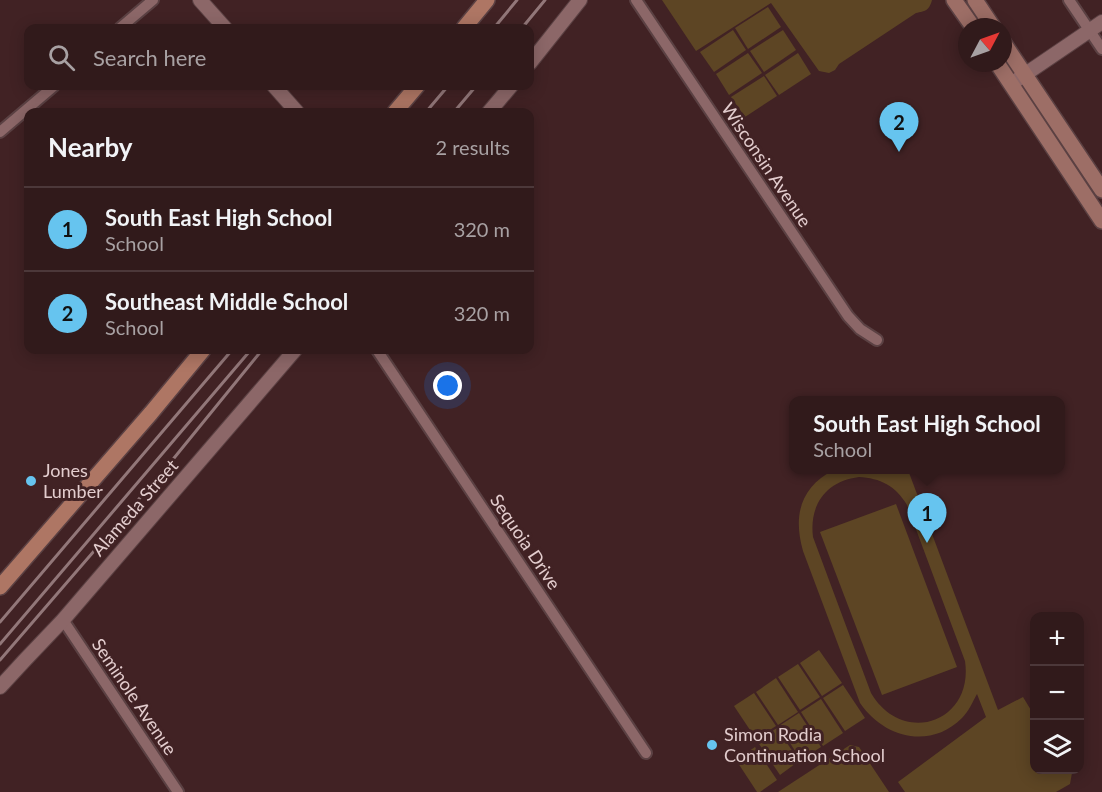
<!DOCTYPE html>
<meta charset="utf-8">
<style>
body{margin:0;font-family:Lato,sans-serif;background:#3d2728;color:#f1f3f6}
.controls{position:absolute;right:18px;bottom:18px;display:grid;overflow:hidden;border-radius:12px;box-shadow:0 3px 15px #0003}
.controls button{width:54px;height:54px;display:grid;place-items:center;padding:0;border:0;border-bottom:2px solid #4c383a;background:#311a1b;color:#f1f3f6;font:30px sans-serif}
.compass{position:absolute;left:958px;top:18px;width:54px;height:54px;border-radius:50%;background:#311a1b;box-shadow:0 3px 15px #0003;rotate:49deg}
.you{position:absolute;left:448px;top:386px;width:21px;height:21px;margin:-15px;border:4px solid #fff;border-radius:50%;background:#1a73e8;box-shadow:0 0 0 9px #1a73e833}
.badge{display:grid;place-items:center;width:39px;height:39px;border-radius:50%;background:#66c4ef;color:#111;font-size:20px;font-weight:700}
.pin{position:absolute;translate:-50% -50px;filter:drop-shadow(0 2px 3px #0008)}
.pin::after{content:'';position:absolute;top:32px;width:21px;height:18px;background:inherit;clip-path:polygon(0 0,100% 0,50% 100%)}
.popup{position:absolute;left:789px;top:396px;width:276px;height:78px;box-sizing:border-box;display:grid;place-content:center;border-radius:12px;background:#311a1b;filter:drop-shadow(0 2px 4px #0005);font-size:20px;white-space:nowrap;color:#a8a1a3}
.popup b{font-size:22px;color:#f1f3f6}
.popup::after{content:'';position:absolute;left:50%;top:100%;margin-left:-12px;border:12px solid transparent;border-top-color:#311a1b}
.list{margin:0;padding:0;list-style:none}
h2{display:flex;justify-content:space-between;align-items:center;height:78px;margin:0;padding:0 24px;font-size:26px}
h2 small{font-size:20px;font-weight:400;color:#a8a1a3}
.list li{display:grid;grid-template-columns:39px 1fr auto;gap:18px;align-items:center;box-sizing:border-box;height:84px;padding:0 24px;border-top:2px solid #4c383a}
.list b{display:block;font-size:22px;white-space:nowrap}
.list p{margin:0;font-size:20px;white-space:nowrap;color:#a8a1a3}
.list em{font-size:20px;font-style:normal;color:#a8a1a3}
.icon{flex:none;width:33px;height:33px;fill:none;stroke:currentColor;stroke-width:2;stroke-linecap:round;stroke-linejoin:round}
.map{position:relative;flex:none;width:1102px;height:792px;overflow:hidden}
.search{position:absolute;background:#311a1b;box-shadow:0 3px 15px #0003;left:24px;top:24px;width:510px;height:66px;display:flex;align-items:center;gap:15px;box-sizing:border-box;padding:0 21px;border-radius:12px;color:#a8a1a3;font-size:22px}
.panel{position:absolute;background:#311a1b;box-shadow:0 3px 15px #0003;left:24px;top:108px;width:510px;height:246px;border-radius:12px}
.map>svg:first-child{display:block}
.green{fill:#5d4524;fill-rule:evenodd}
.lines{fill:none;stroke-linecap:round;stroke-linejoin:round}
.minor-casing{stroke:#5b4143;stroke-width:14}
.tertiary-casing{stroke:#5b4143;stroke-width:16}
.secondary-casing{stroke:#5b4143;stroke-width:18}
.primary-casing{stroke:#5b4143;stroke-width:18}
.minor{stroke:#8c6768;stroke-width:10}
.tertiary{stroke:#8c6768;stroke-width:14}
.secondary{stroke:#9d6e66;stroke-width:15}
.primary{stroke:#ae7664;stroke-width:15}
.rail{stroke:#927779;stroke-width:3}
.poi-dot{fill:#66c4ef;stroke:#412224;stroke-width:2}
.labels{text-anchor:middle;stroke-width:6;stroke-linejoin:round;paint-order:stroke}
.street-label{font-size:18px;fill:#e3cdce;stroke:#412224}
.poi-label{font-size:18px;fill:#e3cdce;stroke:#412224;text-anchor:start}
</style>
<div class="map">
<svg width="1102" height="792" viewBox="0 0 1102 792">
<rect width="100%" height="100%" fill="#412224"/>
<!-- green -->
<g class="green">
<path d="M 662,0 L 932,0 C 929,11 925,11 916,13 L 839,64 L 835,70 L 829,73 L 819,71 L 771,3 L 696,51 Z"/>
<polygon points="768,7 781,27 748,49 735,28"/>
<polygon points="733,30 746,50 714,72 700,52"/>
<polygon points="783,30 796,50 764,72 750,51"/>
<polygon points="748,53 762,73 729,95 716,74"/>
<polygon points="798,53 811,74 779,95 765,75"/>
<polygon points="764,76 777,96 745,117 731,97"/>
<path d="M 834,470 L 889,470 L 894,472 L 893,470 L 908,470 L 998,710 L 1023,697 L 1034,715 L 1034,770 L 1070,770 L 1072,773 L 1070,784 L 1056,792 L 905,792 L 898,782 L 986,717 L 977,694 C 972,703 969,711 962,718 C 930,750 884,738 860,703 L 803,551 C 793,516 800,487 834,470 ZM 859,477 C 880,478 896,486 907,505 L 965,661 C 974,722 903,747 871,693 L 813,537 C 809,505 826,481 859,477 Z"/>
<polygon points="896,504 957,667 882,695 820,532"/>
<polygon points="819,650 842,683 822,696 800,663"/>
<polygon points="798,664 820,697 800,710 778,677"/>
<polygon points="776,678 798,712 778,725 756,692"/>
<polygon points="843,685 865,718 845,731 823,698"/>
<polygon points="754,693 776,726 756,739 734,706"/>
<polygon points="821,699 843,733 823,746 801,712"/>
<polygon points="799,713 821,747 801,760 779,726"/>
<polygon points="777,728 799,761 780,775 757,741"/>
<polygon points="850,745 859,747 889,792 778,792"/>
<polygon points="755,747 777,780 760,792 757,792 736,760"/>
</g>
<g class="lines">
<!-- minor casing -->
<g class="minor-casing">
<g id="minor">
<polyline points="636,0 848,316 860,329 877,340"/>
<polyline points="1069,0 1102,49"/>
<polyline points="120,28 153,0"/>
<polyline points="0,132 54,86"/>
<polyline points="377,350 646,753"/>
<polyline points="63,620 178,792"/>
</g>
</g>
<!-- tertiary casing -->
<g class="tertiary-casing">
<g id="tertiary">
<polyline points="200,0 225,28"/>
<polyline points="530,63 580,0"/>
<polyline points="1011,84 1102,22"/>
<polyline points="274,86 297,112"/>
<polyline points="489,112 511,86"/>
<polyline points="0,687 24,661 63,620 295,350"/>
</g>
</g>
<!-- secondary casing -->
<g class="secondary-casing">
<g id="secondary">
<polyline points="954,0 973,27"/>
<polyline points="975,0 993,27"/>
<polyline points="1003,42 1102,190"/>
<polyline points="997,63 1102,221"/>
</g>
</g>
<!-- primary casing -->
<g class="primary-casing">
<g id="primary">
<polyline points="464,28 487,0"/>
<polyline points="395,112 417,86"/>
<polyline points="0,587 151,413 203,350"/>
</g>
</g>
<!-- minor -->
<use href="#minor" class="minor"/>
<!-- tertiary -->
<use href="#tertiary" class="tertiary"/>
<!-- secondary -->
<use href="#secondary" class="secondary"/>
<!-- primary -->
<use href="#primary" class="primary"/>
<!-- rail -->
<g class="rail">
<polyline points="494,28 517,0"/>
<polyline points="522,28 545,0"/>
<polyline points="426,112 448,86"/>
<polyline points="454,112 476,86"/>
<polyline points="0,622 232,350"/>
<polyline points="0,644 249,352"/>
<polyline points="0,660 170,463 262,350"/>
</g>
</g>
<!-- markers -->
<g class="poi-dot">
<circle cx="31" cy="481" r="6"/>
<circle cx="712" cy="745" r="6"/>
</g>
<g class="labels">
<!-- street labels -->
<g class="street-label">
<text transform="translate(766 165) rotate(56)" y="6">Wisconsin Avenue</text>
<text transform="translate(135 508) rotate(-49)" y="6">Alameda Street</text>
<text transform="translate(525 542) rotate(56)" y="6">Sequoia Drive</text>
<text transform="translate(134 697) rotate(56)" y="6">Seminole Avenue</text>
</g>
<!-- poi labels -->
<g class="poi-label">
<text x="43" y="477">Jones<tspan x="43" dy="21">Lumber</tspan></text>
<text x="724" y="741">Simon Rodia<tspan x="724" dy="21">Continuation School</tspan></text>
</g>
</g>
</svg>
<div class="controls">
<button>+</button>
<button>−</button>
<button><svg class="icon" aria-label="layers" viewBox="0 0 24 24"><path d="M12 4l9 5-9 5-9-5zM3 14l9 5 9-5"/></svg></button>
</div>
<svg class="compass" viewBox="-18 -18 36 36"><path d="M0-13l5 13h-10z" fill="#e53935"/><path d="M0 13l5-13h-10z" fill="#a8a1a3"/></svg>
<div class="you"></div>
<div class="pin badge" style="left:927px;top:543px">1</div>
<div class="popup"><b>South East High School</b>School</div>
<div class="pin badge" style="left:899px;top:152px">2</div>
<div class="search"><svg class="icon" aria-label="search" viewBox="0 0 24 24"><circle cx="10" cy="10" r="6"/><path d="M15 15l6 6"/></svg>Search here</div>
<section class="panel">
<h2>Nearby<small>2 results</small></h2>
<ul class="list">
<li><span class="badge">1</span><div><b>South East High School</b><p>School</p></div><em>320 m</em></li>
<li><span class="badge">2</span><div><b>Southeast Middle School</b><p>School</p></div><em>320 m</em></li>
</ul>
</section>
</div>
